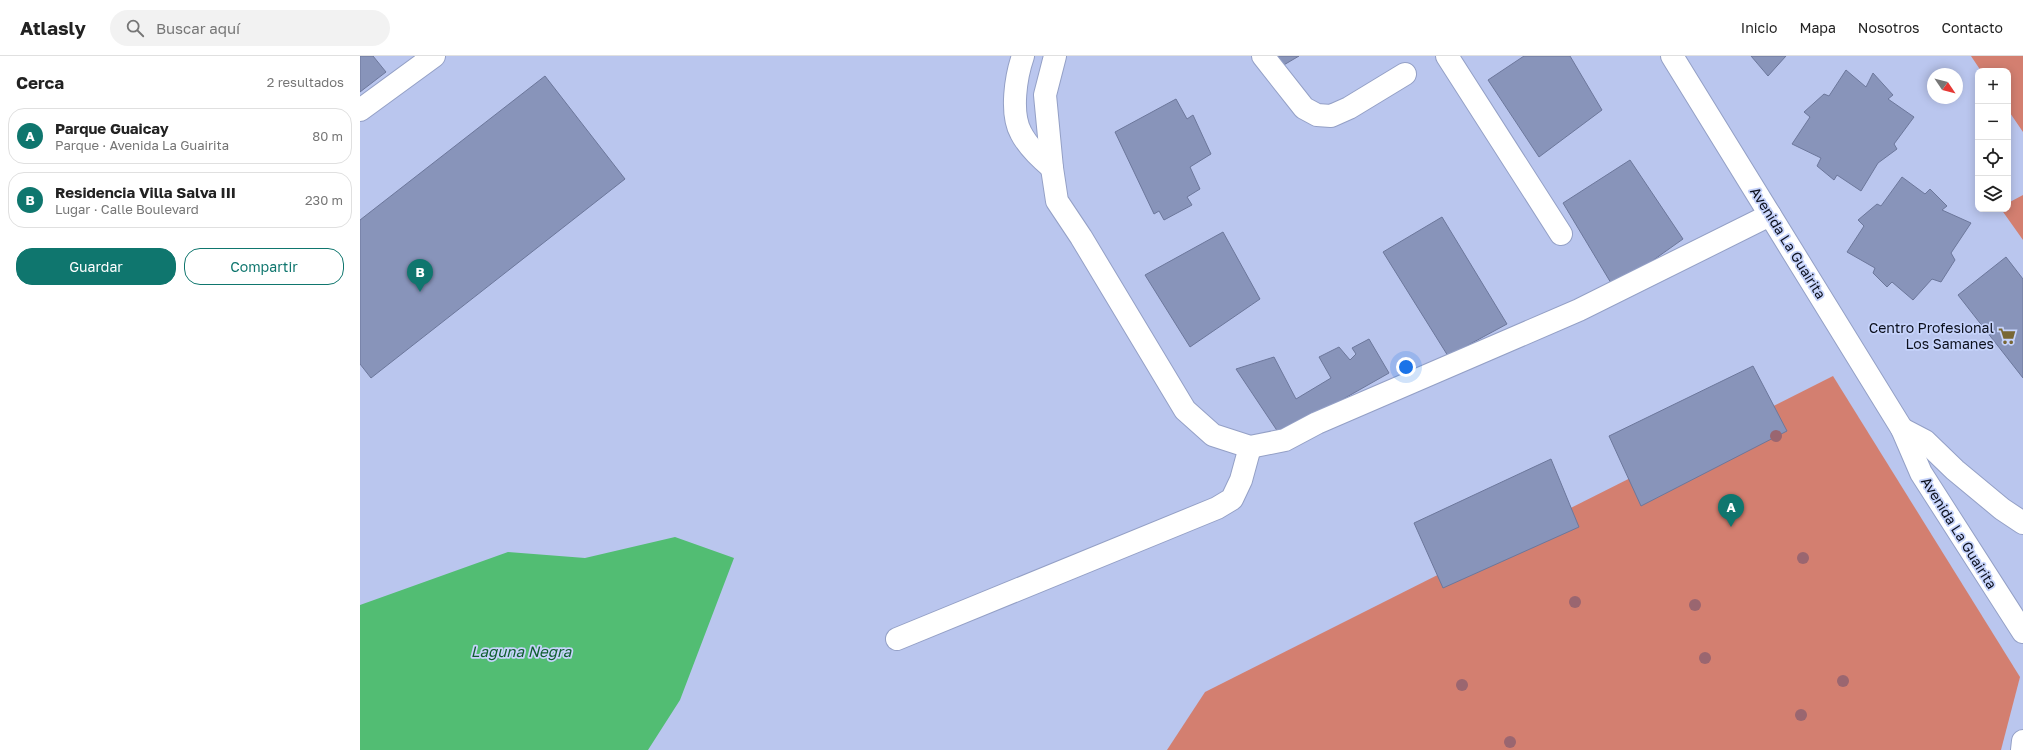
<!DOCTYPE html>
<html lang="es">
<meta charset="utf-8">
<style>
body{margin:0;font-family:"Golos Text",sans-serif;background:#f2f2f2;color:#222}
.controls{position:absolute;right:12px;top:12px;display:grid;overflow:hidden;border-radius:8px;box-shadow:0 2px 10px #0003}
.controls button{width:36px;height:36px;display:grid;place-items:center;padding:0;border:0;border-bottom:1px solid #e0e0e0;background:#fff;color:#222;font:20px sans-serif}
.compass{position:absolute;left:1567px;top:12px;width:36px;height:36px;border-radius:50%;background:#fff;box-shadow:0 2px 10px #0003;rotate:125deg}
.you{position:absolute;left:1046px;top:311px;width:14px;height:14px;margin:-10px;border:3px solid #fff;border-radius:50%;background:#1a73e8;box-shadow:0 0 0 6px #1a73e833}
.badge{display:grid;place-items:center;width:26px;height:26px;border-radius:50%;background:#0f766e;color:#fff;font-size:13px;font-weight:700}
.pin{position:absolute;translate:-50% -33px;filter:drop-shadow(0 1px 2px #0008)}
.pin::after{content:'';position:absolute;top:21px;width:14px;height:12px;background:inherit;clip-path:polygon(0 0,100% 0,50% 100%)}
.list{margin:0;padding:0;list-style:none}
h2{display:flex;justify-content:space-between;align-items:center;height:52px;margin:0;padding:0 16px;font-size:17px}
h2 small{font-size:13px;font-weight:400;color:#767676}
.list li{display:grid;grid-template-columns:26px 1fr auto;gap:12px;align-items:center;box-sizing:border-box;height:56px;margin:0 8px 8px;padding:0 8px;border:1px solid #e0e0e0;border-radius:16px}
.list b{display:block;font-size:15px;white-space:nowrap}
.list p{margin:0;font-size:13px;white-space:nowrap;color:#767676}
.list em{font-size:13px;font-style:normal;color:#767676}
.actions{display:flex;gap:8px;padding:12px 16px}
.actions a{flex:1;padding:9px 0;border:1px solid #0f766e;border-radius:16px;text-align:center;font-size:14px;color:#0f766e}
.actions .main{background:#0f766e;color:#fff}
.icon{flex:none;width:22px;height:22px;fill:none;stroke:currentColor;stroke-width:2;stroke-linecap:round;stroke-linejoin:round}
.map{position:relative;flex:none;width:1663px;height:694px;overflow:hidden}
header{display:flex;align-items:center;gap:24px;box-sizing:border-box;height:56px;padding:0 20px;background:#fff;border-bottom:1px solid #e0e0e0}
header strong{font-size:19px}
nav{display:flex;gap:22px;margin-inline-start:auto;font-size:14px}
.search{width:280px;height:36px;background:#f2f2f2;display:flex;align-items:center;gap:10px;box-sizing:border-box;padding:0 14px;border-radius:22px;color:#767676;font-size:15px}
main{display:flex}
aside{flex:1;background:#fff}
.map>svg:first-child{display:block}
.green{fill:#d37f70}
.water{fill:#52bd73}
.building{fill:#8894ba;stroke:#6c779b}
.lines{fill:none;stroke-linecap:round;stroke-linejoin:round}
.minor-casing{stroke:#94a0c6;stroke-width:24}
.tertiary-casing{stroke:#94a0c6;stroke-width:24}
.minor{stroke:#fff;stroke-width:22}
.tertiary{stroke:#fff;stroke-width:22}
.tree{fill:#9a6670}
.labels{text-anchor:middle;stroke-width:3.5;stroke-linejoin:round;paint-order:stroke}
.street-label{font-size:14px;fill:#0b0f1c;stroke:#c6d3fb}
.poi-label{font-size:14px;fill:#0b0f1c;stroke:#c6d3fb;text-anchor:end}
.water-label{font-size:15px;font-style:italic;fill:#0f5d2e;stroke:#c6d3fb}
</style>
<header>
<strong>Atlasly</strong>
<div class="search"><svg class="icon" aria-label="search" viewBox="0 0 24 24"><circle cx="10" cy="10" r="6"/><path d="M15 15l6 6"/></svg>Buscar aquí</div>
<nav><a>Inicio</a><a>Mapa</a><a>Nosotros</a><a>Contacto</a></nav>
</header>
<main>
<aside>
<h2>Cerca<small>2 resultados</small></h2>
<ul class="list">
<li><span class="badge">A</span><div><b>Parque Guaicay</b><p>Parque · Avenida La Guairita</p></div><em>80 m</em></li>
<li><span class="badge">B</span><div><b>Residencia Villa Salva III</b><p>Lugar · Calle Boulevard</p></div><em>230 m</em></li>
</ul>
<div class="actions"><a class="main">Guardar</a><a>Compartir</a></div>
</aside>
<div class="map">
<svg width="1663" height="694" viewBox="0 0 1663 694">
<rect width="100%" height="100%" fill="#bac6ee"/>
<!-- green -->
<g class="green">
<polygon points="1611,0 1663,0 1663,76 1648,54 1648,15 1621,15"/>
<polygon points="1663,139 1663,184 1641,153 1648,153 1648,147"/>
<polygon points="1473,320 1660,621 1641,694 807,694 845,636"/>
</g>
<!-- water -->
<polygon class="water" points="315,481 374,502 320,644 288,694 0,694 0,549 148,496 225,502"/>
<!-- building -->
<g class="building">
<polygon points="0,0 13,0 26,16 0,36"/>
<polygon points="916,0 939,0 922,10"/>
<polygon points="1164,0 1210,0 1242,54 1179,101 1128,24"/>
<polygon points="1391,0 1426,0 1408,20"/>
<polygon points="1486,14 1506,31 1513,17 1533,39 1528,43 1554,61 1534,88 1537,93 1518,107 1501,135 1477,119 1474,124 1457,110 1461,102 1432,88 1450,61 1444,56 1464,38 1469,40"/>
<polygon points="185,20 265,123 11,322 0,308 0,164"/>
<polygon points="816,43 827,63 833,59 851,98 830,111 840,133 827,141 832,149 804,164 799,155 794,158 755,76"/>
<polygon points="1270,104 1323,183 1254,232 1203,147"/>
<polygon points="1542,121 1565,138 1570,133 1587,150 1582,154 1611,167 1591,197 1595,204 1581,226 1572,223 1553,244 1532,226 1527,231 1513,217 1515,212 1487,196 1504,170 1498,164 1517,148 1521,150"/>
<polygon points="1082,161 1147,268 1088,300 1023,196"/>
<polygon points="863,176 900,243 830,291 785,219"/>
<polygon points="1646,201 1663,223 1663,322 1598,239"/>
<polygon points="1009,283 1029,317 920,379 876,313 914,301 936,343 971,322 959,301 979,291 990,304 996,298 992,292"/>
<polygon points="1393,310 1427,375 1281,450 1249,380"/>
<polygon points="1191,403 1219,471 1083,532 1054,467"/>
</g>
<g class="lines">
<!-- minor casing -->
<g class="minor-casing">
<g id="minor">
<path d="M 663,0 C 656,20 650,57 661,77 C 668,91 680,102 692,112"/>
<polyline points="695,0 685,39 692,112 697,145 721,181 825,354 853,379 890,391 925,384 957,367 1219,254 1410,159"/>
<polyline points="903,0 944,52 957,59 971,60 989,52 1045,18"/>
<polyline points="1087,0 1201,178"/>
<polyline points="0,54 74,0"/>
<polyline points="537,583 857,452 872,443 881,424 890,391"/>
</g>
</g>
<!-- tertiary casing -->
<g class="tertiary-casing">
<g id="tertiary">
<polyline points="1312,0 1542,373 1561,417 1663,576"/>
<polyline points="1542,373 1565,385 1595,414 1642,453 1663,467"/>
<polyline points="1662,694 1663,685"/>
</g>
</g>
<!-- minor -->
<use href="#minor" class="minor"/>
<!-- tertiary -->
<use href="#tertiary" class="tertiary"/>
</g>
<!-- trees -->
<g class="tree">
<circle cx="1416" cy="380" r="6"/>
<circle cx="1443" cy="502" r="6"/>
<circle cx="1215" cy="546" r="6"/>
<circle cx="1335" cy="549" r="6"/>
<circle cx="1345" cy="602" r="6"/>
<circle cx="1483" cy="625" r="6"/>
<circle cx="1102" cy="629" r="6"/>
<circle cx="1441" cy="659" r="6"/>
<circle cx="1150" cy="686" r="6"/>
</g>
<!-- icons -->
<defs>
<g id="supermarket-bare" transform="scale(1.38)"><path d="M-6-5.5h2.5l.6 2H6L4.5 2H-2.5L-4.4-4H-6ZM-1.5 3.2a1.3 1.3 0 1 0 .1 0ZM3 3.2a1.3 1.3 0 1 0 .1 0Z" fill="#786735" stroke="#c6d3fb" stroke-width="2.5" paint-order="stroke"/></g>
</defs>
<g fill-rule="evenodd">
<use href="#supermarket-bare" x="1647" y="280"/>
</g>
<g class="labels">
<!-- street labels -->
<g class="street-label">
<text transform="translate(1428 187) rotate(58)" y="5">Avenida La Guairita</text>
<text transform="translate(1599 477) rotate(58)" y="5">Avenida La Guairita</text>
</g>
<!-- poi labels -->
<g class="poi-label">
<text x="1634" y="277">Centro Profesional<tspan x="1634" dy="16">Los Samanes</tspan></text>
</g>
<!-- water labels -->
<g class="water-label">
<text x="161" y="601">Laguna Negra</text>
</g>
</g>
</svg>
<div class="controls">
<button>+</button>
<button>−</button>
<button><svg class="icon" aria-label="locate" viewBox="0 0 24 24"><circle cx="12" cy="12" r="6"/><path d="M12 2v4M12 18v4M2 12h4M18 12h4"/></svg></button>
<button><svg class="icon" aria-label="layers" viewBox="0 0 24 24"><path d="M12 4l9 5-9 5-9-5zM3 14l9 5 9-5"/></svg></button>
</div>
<svg class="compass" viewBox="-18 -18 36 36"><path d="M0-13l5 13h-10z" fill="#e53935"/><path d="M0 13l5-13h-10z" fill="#767676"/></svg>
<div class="you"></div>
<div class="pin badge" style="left:1371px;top:471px">A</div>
<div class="pin badge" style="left:60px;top:236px">B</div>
</div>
</main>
